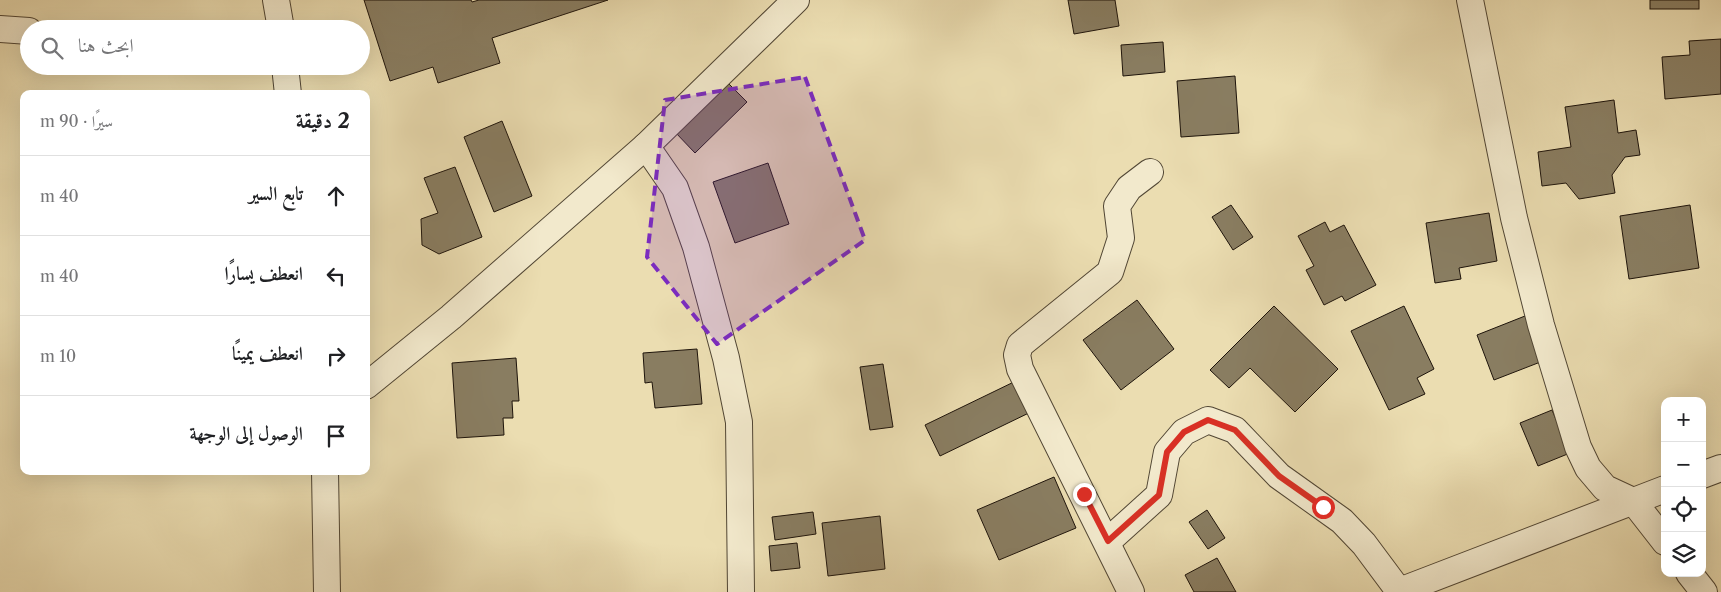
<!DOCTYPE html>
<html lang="ar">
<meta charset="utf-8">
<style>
body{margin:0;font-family:"Libre Caslon Text",Amiri,serif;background:#f6f6f6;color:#202124;direction:rtl}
.controls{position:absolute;right:15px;bottom:15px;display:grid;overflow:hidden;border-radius:10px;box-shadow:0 5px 20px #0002}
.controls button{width:45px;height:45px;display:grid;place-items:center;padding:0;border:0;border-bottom:1px solid #e0e0e0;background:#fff;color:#202124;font:25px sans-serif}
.stop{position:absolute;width:15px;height:15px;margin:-11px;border:4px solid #d93025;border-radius:50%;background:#fff}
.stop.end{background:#d93025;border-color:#fff;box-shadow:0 1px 5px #0008}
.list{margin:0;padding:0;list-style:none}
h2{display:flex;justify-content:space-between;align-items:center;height:65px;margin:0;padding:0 20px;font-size:21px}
h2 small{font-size:16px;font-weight:400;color:#757577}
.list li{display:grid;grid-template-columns:32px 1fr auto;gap:15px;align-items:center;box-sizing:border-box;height:80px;padding:0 20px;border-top:1px solid #e0e0e0}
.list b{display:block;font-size:19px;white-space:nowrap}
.list em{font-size:16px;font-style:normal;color:#757577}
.icon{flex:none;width:28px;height:28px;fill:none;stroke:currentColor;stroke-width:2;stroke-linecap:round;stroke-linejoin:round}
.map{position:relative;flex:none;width:1721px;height:592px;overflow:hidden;direction:ltr}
.search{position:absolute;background:#fff;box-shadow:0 5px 20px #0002;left:20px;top:20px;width:350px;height:55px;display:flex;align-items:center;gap:12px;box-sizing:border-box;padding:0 18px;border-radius:28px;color:#757577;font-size:19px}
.panel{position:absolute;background:#fff;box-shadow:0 5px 20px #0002;left:20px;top:90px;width:350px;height:385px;border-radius:10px;direction:rtl}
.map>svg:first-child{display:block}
.building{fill:#897d61;stroke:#1e140b}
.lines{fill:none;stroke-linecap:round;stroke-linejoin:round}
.minor-casing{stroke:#514634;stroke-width:28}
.minor{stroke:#f2e9cc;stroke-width:26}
.route{stroke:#d93025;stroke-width:6}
.marked{fill:#7b2cbf;fill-opacity:0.2;stroke:#7b2cbf;stroke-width:4;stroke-dasharray:10 6;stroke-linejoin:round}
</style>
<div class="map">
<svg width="1721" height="592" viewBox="0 0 1721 592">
<rect width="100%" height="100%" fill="#ebddb1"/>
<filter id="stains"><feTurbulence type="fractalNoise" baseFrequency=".004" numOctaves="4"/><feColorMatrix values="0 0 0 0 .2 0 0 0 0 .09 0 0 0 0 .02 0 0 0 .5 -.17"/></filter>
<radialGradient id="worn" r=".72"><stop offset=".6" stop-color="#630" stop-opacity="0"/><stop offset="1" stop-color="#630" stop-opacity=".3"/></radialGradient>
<!-- building -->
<g class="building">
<polygon points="364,0 471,0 472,2 479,0 608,0 492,38 500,63 438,83 433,67 390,81"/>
<polygon points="1068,0 1115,0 1119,26 1074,34"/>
<rect x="1650" y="0" width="49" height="9"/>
<polygon points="1721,39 1721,94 1665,99 1662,57 1690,55 1689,41"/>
<polygon points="1163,42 1165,72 1123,76 1121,45"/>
<polygon points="1235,76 1239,133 1181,137 1177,81"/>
<polygon points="726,81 747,102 695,153 675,132"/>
<polygon points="1614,100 1618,133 1636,130 1640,155 1625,157 1612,175 1615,193 1579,199 1566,183 1542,186 1538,152 1571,147 1565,107"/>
<polygon points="502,121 532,196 494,212 464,137"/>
<polygon points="768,163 789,224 735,243 713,182"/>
<polygon points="455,167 482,237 439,254 422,245 421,219 438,213 424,178"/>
<polygon points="1231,205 1253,237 1233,250 1212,217"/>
<polygon points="1690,205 1699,268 1629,279 1620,216"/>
<polygon points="1489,213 1497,261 1459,268 1461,279 1435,283 1426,223"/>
<polygon points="1325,222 1330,232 1344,225 1376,285 1345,301 1342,296 1324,305 1306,270 1314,266 1298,236"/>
<polygon points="1137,300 1174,349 1121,390 1083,340"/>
<polygon points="1274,306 1338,369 1295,412 1250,368 1229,388 1210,370"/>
<polygon points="1404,306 1434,369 1417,378 1425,394 1389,410 1351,331"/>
<polygon points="1525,316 1543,361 1494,380 1477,335"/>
<polygon points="697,349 702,404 655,408 652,382 645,383 643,353"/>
<polygon points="516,358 519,401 512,401 513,418 503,418 504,435 457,438 452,363"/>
<polygon points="883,364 893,427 870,430 860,367"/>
<polygon points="1020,379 1035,410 940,456 925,425"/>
<polygon points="1552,410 1570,453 1538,466 1520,423"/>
<polygon points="1054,477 1076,528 999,560 977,510"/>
<polygon points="1207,510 1225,538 1208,549 1189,522"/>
<polygon points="813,512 816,534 775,540 772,517"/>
<polygon points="880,516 885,569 828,576 822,523"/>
<polygon points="797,543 800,568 771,571 769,546"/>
<polygon points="1217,558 1236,592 1194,592 1185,575"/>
</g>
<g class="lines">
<!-- minor casing -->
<g class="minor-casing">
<g id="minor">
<polyline points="276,0 281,29"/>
<polyline points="1470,0 1514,218 1541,325 1578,447 1588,468 1605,488 1633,501 1665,542"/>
<polyline points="0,29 29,31"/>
<polyline points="285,66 288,94"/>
<polyline points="646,146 675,188 696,247 726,358 739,422 741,592"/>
<polyline points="366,386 451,317 646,146 796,0"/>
<polyline points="325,471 327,592"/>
<polyline points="1702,475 1721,468"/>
<polyline points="1108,541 1159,495 1167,452 1184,432 1208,420 1235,430 1279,476 1342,521 1364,544 1399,591"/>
<polyline points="1689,573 1704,592"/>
<polyline points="1131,592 1020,369 1017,355 1020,345 1110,272 1121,238 1117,206 1129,188 1150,172"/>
<polyline points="1397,592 1665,489"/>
</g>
</g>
<!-- minor -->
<use href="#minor" class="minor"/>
</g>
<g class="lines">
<!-- route -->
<polyline class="route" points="1084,494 1108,541 1159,495 1167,452 1184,432 1208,420 1235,430 1279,476 1323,507"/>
</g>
<!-- marked area -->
<path class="marked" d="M 805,77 L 865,240 L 717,344 L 647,257 L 665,100 Z"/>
<rect width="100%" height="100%" filter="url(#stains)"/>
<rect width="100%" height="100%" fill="url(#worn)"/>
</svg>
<div class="controls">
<button>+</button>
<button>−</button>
<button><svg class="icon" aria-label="locate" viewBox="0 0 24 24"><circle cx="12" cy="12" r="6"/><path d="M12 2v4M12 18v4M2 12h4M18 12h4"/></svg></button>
<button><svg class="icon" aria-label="layers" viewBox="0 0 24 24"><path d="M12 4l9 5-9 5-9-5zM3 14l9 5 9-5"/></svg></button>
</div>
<div class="stop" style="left:1323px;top:507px"></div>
<div class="stop end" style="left:1084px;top:494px"></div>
<div class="search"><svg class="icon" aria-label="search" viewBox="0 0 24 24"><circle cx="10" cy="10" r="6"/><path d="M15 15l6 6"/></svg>ابحث هنا</div>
<section class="panel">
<h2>2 دقيقة<small>سيرًا · 90 m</small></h2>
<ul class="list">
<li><svg class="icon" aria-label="ahead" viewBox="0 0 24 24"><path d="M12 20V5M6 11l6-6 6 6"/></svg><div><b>تابع السير</b></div><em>40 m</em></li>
<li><svg class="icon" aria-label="left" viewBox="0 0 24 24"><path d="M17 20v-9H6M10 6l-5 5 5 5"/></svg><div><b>انعطف يسارًا</b></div><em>40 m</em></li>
<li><svg class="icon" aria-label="right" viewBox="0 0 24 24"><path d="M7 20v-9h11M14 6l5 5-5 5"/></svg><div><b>انعطف يمينًا</b></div><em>10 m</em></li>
<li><svg class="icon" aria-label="arrive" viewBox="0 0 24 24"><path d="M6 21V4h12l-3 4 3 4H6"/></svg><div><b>الوصول إلى الوجهة</b></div></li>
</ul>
</section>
</div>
